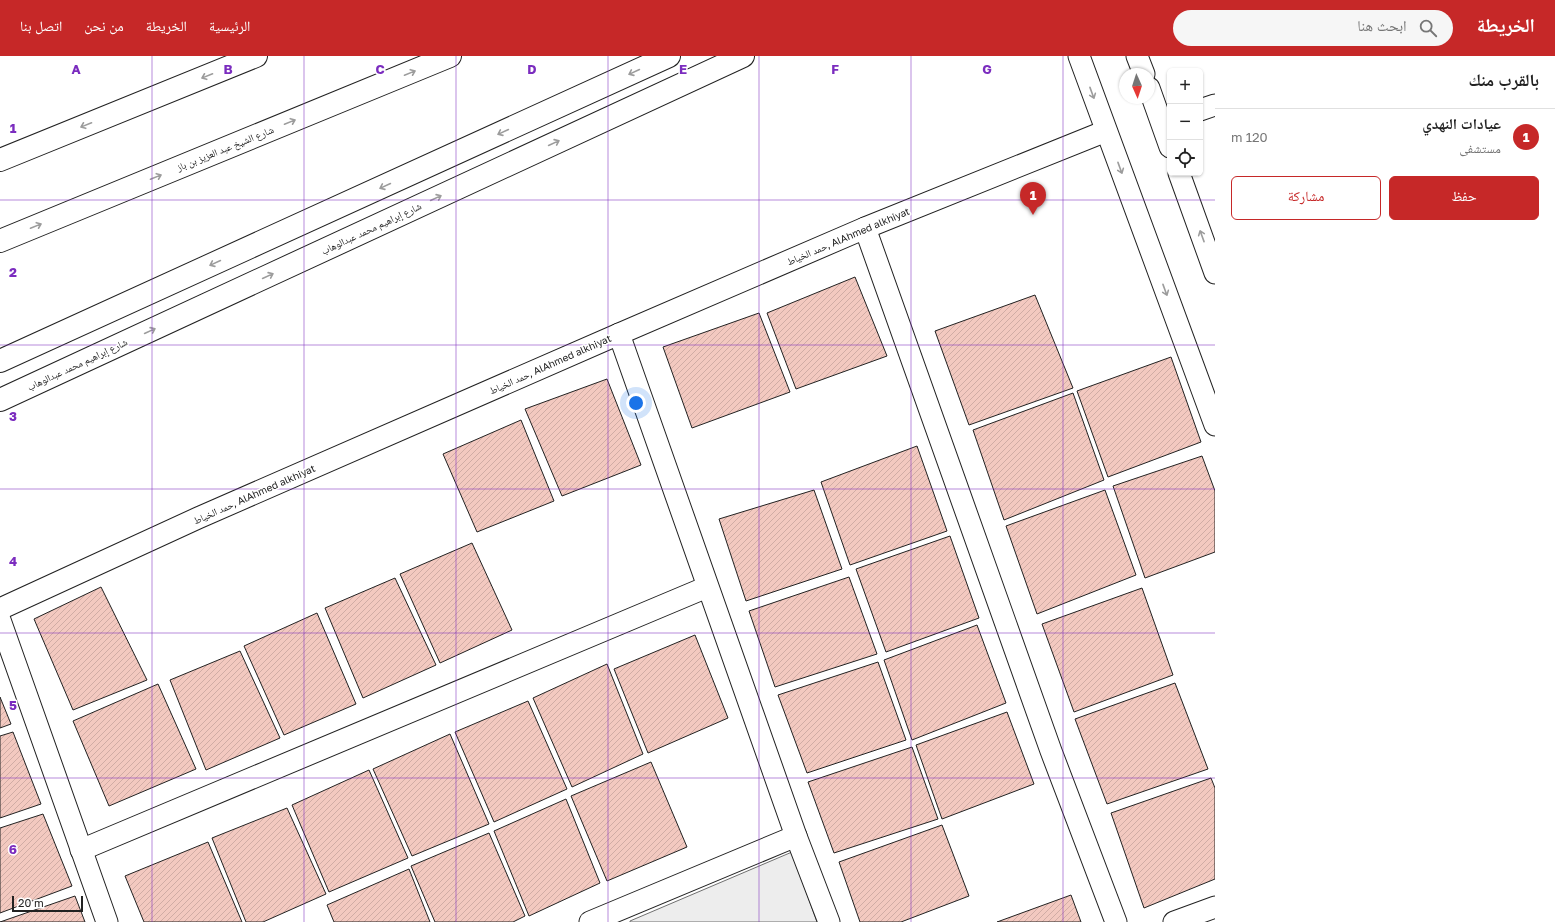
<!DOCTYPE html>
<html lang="ar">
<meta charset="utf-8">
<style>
body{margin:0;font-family:"Golos Text","Noto Naskh Arabic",sans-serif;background:#f6f6f6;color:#222;direction:rtl}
.controls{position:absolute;right:12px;top:12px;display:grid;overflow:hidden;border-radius:6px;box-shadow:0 1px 3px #0004}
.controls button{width:36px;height:36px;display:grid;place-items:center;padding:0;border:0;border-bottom:1px solid #e0e0e0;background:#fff;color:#222;font:20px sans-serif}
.compass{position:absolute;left:1119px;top:12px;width:36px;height:36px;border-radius:50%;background:#fff;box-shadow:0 1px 3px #0004;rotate:177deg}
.scale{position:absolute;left:12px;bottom:10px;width:71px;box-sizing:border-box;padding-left:4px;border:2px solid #222;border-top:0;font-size:11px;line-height:14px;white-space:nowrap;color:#222;-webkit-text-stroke:3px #fff;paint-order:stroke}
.you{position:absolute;left:636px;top:347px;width:14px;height:14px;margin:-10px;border:3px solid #fff;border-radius:50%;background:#1a73e8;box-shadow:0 0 0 6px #1a73e833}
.badge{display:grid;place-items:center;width:26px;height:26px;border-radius:50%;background:#c62828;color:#fff;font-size:13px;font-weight:700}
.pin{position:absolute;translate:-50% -33px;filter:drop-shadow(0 1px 2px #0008)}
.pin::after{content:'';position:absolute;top:21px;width:14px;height:12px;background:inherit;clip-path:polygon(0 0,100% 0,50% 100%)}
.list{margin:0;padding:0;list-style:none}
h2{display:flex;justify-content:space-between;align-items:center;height:52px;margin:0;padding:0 16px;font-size:17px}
h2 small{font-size:13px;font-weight:400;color:#767676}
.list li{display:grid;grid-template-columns:26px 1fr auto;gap:12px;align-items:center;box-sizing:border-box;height:56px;padding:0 16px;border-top:1px solid #e0e0e0}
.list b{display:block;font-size:15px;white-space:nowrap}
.list p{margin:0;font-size:13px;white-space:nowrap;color:#767676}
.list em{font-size:13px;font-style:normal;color:#767676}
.actions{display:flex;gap:8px;padding:12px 16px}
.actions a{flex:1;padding:9px 0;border:1px solid #c62828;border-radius:6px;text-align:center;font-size:14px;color:#c62828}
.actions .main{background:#c62828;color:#fff}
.icon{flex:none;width:22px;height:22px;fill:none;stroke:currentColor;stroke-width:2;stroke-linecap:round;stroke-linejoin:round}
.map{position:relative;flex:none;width:1215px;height:866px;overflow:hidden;direction:ltr}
header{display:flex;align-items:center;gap:24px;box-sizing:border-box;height:56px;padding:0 20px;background:#c62828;color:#fff}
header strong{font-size:19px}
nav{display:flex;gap:22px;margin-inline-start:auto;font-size:14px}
.search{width:280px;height:36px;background:#f6f6f6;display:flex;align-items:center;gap:10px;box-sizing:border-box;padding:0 14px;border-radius:22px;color:#767676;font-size:15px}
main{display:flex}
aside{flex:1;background:#fff}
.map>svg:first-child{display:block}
.parking{fill:#ededed;stroke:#6f6f6f}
.building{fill:url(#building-hatch);stroke:#222}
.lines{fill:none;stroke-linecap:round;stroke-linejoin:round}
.street-casing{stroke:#222;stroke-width:23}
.secondary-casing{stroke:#222;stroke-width:24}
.primary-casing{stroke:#222;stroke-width:24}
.street{stroke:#fff;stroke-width:21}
.secondary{stroke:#fff;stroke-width:22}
.primary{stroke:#fff;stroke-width:22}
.oneway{stroke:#9c9c9c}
.grid{fill:none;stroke:#7b2cbf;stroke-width:1;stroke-opacity:0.55}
.labels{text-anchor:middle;stroke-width:3;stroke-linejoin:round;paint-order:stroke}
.street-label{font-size:10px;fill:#222;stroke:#fff}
.grid-label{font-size:13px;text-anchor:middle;font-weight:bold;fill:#7b2cbf;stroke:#fff;stroke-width:3;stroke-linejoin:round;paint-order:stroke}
</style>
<header>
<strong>الخريطة</strong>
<div class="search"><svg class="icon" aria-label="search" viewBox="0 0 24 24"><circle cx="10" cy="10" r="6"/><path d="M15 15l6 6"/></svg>ابحث هنا</div>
<nav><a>الرئيسية</a><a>الخريطة</a><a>من نحن</a><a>اتصل بنا</a></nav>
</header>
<main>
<aside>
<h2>بالقرب منك<small></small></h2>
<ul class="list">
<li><span class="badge">1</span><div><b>عيادات النهدي</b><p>مستشفى</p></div><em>120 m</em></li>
</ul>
<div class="actions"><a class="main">حفظ</a><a>مشاركة</a></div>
</aside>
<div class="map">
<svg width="1215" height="866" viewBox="0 0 1215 866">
<defs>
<pattern id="building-hatch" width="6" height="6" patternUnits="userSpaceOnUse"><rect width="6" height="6" fill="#f3c9c0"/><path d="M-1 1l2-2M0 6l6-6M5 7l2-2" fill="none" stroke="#d0aca5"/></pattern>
</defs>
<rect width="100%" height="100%" fill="#fff"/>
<!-- parking -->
<polygon class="parking" points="792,796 817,866 630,866 630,865"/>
<!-- building -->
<g class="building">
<polygon points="855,221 887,300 796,333 767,257"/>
<polygon points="1035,239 1073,332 969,369 935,275"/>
<polygon points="759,257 790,336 692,372 663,291"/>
<polygon points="1171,301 1201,386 1108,421 1077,335"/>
<polygon points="607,323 641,409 562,440 525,353"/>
<polygon points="1073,337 1104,424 1004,464 973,374"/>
<polygon points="521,364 554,445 477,476 443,398"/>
<polygon points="917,390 947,475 850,509 821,426"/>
<polygon points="1202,400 1215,435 1215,496 1145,522 1113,430"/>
<polygon points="814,434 842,513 746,545 719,463"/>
<polygon points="1105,434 1136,519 1037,558 1006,470"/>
<polygon points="950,480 979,562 886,596 856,513"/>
<polygon points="472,487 512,574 440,607 400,518"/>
<polygon points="849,521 877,598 775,631 749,555"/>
<polygon points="395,522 436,609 363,642 325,552"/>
<polygon points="101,531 147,624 73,654 34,563"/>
<polygon points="1142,532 1173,619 1074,656 1042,568"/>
<polygon points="317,557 356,648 284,679 244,590"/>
<polygon points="977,569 1006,647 912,684 884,604"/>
<polygon points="695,579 728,662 648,697 614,613"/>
<polygon points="240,595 280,682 206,714 170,624"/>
<polygon points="878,606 906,684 807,717 778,639"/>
<polygon points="607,608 643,698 572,731 533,642"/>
<polygon points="1175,627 1208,713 1107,748 1075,663"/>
<polygon points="158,628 196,713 109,750 73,665"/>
<polygon points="0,641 11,668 0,672"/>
<polygon points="528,645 567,733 494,766 455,676"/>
<polygon points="1007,656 1034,728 942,763 916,689"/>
<polygon points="13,676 41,748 0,762 0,680"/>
<polygon points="450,678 489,768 412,800 373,713"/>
<polygon points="912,691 938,763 834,797 808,726"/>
<polygon points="651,706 687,791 607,825 571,740"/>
<polygon points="369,714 408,802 329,836 292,749"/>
<polygon points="1211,722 1215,732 1215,823 1144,852 1111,757"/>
<polygon points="566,743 600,827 529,860 494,775"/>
<polygon points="287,752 326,838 263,866 246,866 212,782"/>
<polygon points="43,758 72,830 0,857 0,772"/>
<polygon points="942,769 969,840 901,866 860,866 839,806"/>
<polygon points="489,777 525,860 513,866 435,866 411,810"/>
<polygon points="208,786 242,866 144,866 125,820"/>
<polygon points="409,813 430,866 334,866 327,849"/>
<polygon points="1071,839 1081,866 997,866"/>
<polygon points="75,840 85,866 0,866"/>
</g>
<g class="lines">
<!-- street casing -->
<g class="street-casing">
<g id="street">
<polyline points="1079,0 1215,369"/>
<polyline points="1137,0 1144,18"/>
<polyline points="1149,32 1170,91"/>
<polyline points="1200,54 1215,49"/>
<polyline points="1179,117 1215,217"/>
<polyline points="865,172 1051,695 1116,866"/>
<polyline points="619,278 796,780 829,866"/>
<polyline points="0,553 198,462 619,278 865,172 1106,75"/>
<polyline points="0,564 107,866"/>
<polyline points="81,794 707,531"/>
<polyline points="590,866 796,780"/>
<polyline points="1174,866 1215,851"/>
</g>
</g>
<!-- secondary casing -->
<g class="secondary-casing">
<g id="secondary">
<polyline points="0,305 669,0"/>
<polyline points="0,344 743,0"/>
</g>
</g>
<!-- primary casing -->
<g class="primary-casing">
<g id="primary">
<polyline points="0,104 256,0"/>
<polyline points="0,185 450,0"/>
</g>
</g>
<!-- street -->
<use href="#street" class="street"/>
<!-- secondary -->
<use href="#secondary" class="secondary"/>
<!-- primary -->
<use href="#primary" class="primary"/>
</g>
<!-- one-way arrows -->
<defs><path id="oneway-shaft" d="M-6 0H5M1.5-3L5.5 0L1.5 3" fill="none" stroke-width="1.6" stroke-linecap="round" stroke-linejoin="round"/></defs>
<g class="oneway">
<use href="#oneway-shaft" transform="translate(634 16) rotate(155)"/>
<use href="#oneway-shaft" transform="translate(410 17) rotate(-22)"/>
<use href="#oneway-shaft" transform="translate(207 20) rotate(158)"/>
<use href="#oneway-shaft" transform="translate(1092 37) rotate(70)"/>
<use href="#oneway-shaft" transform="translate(290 66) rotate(-22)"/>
<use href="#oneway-shaft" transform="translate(86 69) rotate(158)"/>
<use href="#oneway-shaft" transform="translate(503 76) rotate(155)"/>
<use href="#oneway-shaft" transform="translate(554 87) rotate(-25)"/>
<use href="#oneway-shaft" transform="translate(1120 112) rotate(70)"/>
<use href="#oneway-shaft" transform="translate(156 121) rotate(-22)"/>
<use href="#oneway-shaft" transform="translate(385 130) rotate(155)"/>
<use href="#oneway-shaft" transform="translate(436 142) rotate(-25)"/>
<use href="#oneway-shaft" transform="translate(36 170) rotate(-22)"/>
<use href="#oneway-shaft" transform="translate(1202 180) rotate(-110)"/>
<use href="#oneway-shaft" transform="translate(215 207) rotate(155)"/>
<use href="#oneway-shaft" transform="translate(268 220) rotate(-25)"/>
<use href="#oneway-shaft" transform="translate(1165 234) rotate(70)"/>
<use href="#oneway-shaft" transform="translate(150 275) rotate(-25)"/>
</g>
<!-- grid -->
<path class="grid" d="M 152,0 L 152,866M 304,0 L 304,866M 456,0 L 456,866M 608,0 L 608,866M 759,0 L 759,866M 911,0 L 911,866M 1063,0 L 1063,866M 0,144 L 1215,144M 0,289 L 1215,289M 0,433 L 1215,433M 0,577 L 1215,577M 0,722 L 1215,722"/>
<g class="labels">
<!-- street labels -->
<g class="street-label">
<text transform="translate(225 92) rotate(-22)" y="4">شارع الشيخ عبد العزيز بن باز</text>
<text transform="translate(371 172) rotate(-25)" y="4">شارع إبراهيم محمد عبدالوهاب</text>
<text transform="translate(848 180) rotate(-23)" y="4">حمد الخياط, AlAhmed alkhiyat</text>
<text transform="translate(77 308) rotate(-25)" y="4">شارع إبراهيم محمد عبدالوهاب</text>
<text transform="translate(550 308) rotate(-24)" y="4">حمد الخياط, AlAhmed alkhiyat</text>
<text transform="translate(254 438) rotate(-24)" y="4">حمد الخياط, AlAhmed alkhiyat</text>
</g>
</g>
<g class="grid-label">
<text x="76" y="18">A</text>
<text x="228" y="18">B</text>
<text x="380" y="18">C</text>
<text x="532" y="18">D</text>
<text x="683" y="18">E</text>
<text x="835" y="18">F</text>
<text x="987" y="18">G</text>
<text x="13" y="77">1</text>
<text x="13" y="221">2</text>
<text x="13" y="365">3</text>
<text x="13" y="510">4</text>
<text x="13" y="654">5</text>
<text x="13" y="798">6</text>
</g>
</svg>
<div class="controls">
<button>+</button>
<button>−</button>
<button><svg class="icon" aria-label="locate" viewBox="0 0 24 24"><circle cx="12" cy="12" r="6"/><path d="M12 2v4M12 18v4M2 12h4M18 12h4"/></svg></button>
</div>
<svg class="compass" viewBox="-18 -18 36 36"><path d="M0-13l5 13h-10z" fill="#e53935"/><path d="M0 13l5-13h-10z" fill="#767676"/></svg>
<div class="scale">20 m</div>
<div class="you"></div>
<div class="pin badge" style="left:1033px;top:159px">1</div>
</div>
</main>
